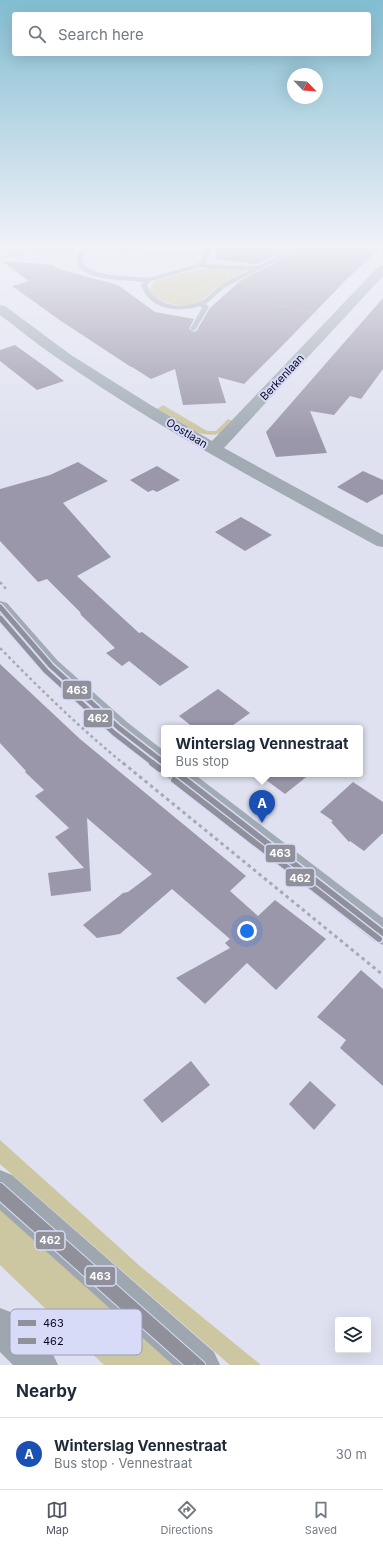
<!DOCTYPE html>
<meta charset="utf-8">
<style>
body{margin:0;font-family:Inter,sans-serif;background:#f2f2f3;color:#1f2937}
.controls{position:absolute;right:12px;bottom:12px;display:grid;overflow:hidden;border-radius:4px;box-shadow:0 4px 16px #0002}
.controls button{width:36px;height:36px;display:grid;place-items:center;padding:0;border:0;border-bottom:1px solid #e0e1e3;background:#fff;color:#1f2937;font:20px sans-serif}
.compass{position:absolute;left:287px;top:68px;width:36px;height:36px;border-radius:50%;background:#fff;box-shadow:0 4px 16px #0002;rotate:115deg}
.you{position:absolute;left:247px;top:931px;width:14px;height:14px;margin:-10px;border:3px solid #fff;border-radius:50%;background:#1a73e8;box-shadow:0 0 0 6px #1a73e833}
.badge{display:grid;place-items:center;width:26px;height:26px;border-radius:50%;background:#545469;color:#fff;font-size:13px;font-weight:700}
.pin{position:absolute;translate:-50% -33px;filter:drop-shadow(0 1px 2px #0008)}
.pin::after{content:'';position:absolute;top:21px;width:14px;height:12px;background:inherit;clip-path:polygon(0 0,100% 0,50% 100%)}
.popup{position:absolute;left:161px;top:725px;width:202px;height:52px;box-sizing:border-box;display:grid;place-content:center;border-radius:4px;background:#fff;filter:drop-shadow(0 1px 3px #0005);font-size:13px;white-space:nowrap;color:#747a83}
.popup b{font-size:15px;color:#1f2937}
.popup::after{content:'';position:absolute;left:50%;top:100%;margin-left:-8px;border:8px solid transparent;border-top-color:#fff}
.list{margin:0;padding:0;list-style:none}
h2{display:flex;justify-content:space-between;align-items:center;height:52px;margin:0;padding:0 16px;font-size:17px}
h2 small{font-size:13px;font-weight:400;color:#747a83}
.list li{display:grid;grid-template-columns:26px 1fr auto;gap:12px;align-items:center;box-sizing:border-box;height:72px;padding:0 16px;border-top:1px solid #e0e1e3}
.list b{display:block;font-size:15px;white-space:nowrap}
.list p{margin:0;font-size:13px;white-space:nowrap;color:#747a83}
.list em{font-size:13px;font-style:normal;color:#747a83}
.icon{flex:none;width:22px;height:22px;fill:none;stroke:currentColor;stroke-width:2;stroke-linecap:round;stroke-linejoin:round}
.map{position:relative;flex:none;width:383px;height:1365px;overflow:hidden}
.search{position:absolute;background:#fff;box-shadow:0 4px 16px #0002;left:12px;right:12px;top:12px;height:44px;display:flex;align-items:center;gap:10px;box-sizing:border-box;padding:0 14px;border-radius:4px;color:#747a83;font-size:15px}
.sheet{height:124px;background:#fff}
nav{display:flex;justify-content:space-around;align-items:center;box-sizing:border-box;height:56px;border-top:1px solid #e0e1e3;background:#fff;font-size:11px;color:#747a83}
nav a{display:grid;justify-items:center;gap:2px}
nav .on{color:#545469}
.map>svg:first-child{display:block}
.green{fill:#ccc6a1}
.forest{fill:#cbc399}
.building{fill:#9b97aa}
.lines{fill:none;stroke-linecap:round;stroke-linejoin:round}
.path-far2{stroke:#a5abb4;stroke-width:1.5;stroke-dasharray:2 2;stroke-linecap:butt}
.path-far1{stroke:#a5abb4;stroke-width:2.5;stroke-dasharray:3 3;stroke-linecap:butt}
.path{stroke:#a5abb4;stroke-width:3;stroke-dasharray:3.5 3.5;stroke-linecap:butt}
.service{fill:#a2abb4;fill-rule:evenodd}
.minor{fill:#a2abb4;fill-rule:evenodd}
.trunk{fill:#9ea7b0;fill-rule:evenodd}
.bus-1-far2-casing{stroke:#d7dbf8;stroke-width:8}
.bus-1-far1-casing{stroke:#d7dbf8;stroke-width:9}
.bus-1-casing{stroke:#d7dbf8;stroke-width:10}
.bus-2-far2-casing{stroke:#d7dbf8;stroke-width:8}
.bus-2-far1-casing{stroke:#d7dbf8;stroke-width:9}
.bus-2-casing{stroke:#d7dbf8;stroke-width:10}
.bus-1-far2{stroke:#90909b;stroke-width:5}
.bus-1-far1{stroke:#90909b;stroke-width:6}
.bus-1{stroke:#90909b;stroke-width:8}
.bus-2-far2{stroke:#90909b;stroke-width:5}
.bus-2-far1{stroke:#90909b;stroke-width:6}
.bus-2{stroke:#90909b;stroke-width:8}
.labels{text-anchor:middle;stroke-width:4;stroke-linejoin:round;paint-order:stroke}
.far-street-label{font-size:11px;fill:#090820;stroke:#d7dbf8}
.key{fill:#d7dbf8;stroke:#999cb7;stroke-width:1}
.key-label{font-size:11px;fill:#090820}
.line-badge{stroke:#d7dbf8;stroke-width:1.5}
.badge-label{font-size:11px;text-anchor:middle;font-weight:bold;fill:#fff}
</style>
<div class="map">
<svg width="383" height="1365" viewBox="0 0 383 1365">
<rect width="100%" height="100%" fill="#dfe1f0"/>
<!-- green -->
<g class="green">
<path d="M 251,268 C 239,275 225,281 214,290 C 205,297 200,304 188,306 C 175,307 135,296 157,280 L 157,283 L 167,290 L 215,269 Z"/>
<path d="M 163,405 L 207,431 L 216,431 L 228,419 L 233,421 C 230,424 227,430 222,432 C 203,443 173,419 157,409 Z"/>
<polygon points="0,1140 141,1267 261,1365 230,1365 0,1164"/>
<polygon points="0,1206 175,1365 104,1365 0,1265"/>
</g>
<!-- forest -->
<g class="forest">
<polygon points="23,248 78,248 73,252 48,251 0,259 0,256"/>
<path d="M 199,269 L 215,269 L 216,276 C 199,292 176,297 156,283 L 157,280 Z"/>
</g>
<!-- building -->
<g class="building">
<polygon points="217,248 290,248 257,264 216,259"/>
<polygon points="303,248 380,248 345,281 283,345 244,384 218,377 226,403 183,405 175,369 151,379 132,367 131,367 61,321 12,286 29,281 2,261 55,265 55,268 118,285 155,312 194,319 189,329 194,332 197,330 210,308 240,281"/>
<polygon points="383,298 383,369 361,399 350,396 334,415 310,411 327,453 276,457 266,432"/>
<polygon points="15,345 47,368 64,381 37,390 0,361 0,350"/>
<polygon points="78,462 108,481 63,503 111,557 77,576 139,633 142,632 189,667 160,686 129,661 122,666 106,653 115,648 81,615 80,612 47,579 38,582 0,541 0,489 50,475"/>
<polygon points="157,466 180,480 157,492 153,490 148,492 130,480"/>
<polygon points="363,471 383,480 383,494 367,503 337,487"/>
<polygon points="241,517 272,535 245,551 215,532"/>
<polygon points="0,664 80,739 246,876 230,891 258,916 275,900 326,939 276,990 247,963 205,1004 176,978 230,948 225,943 230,939 172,889 120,934 97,938 83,925 123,893 128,892 152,874 87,818 91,891 51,896 48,873 84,868 55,837 69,828 35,796 44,790 25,772 26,771 0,743"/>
<polygon points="218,689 250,713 229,728 194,728 179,716"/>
<polygon points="258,774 310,774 285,794"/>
<polygon points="353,782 383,802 383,833 364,851 350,841 349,842 331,822 333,821 320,812"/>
<polygon points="361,970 383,989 383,1086 340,1048 346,1040 317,1017"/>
<polygon points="191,1061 210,1085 162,1123 143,1100"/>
<polygon points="310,1081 336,1105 314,1130 289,1104"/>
</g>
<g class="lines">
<!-- path-far2 -->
<polyline class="path-far2" points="234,296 317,314"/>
<!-- path-far1 -->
<g class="path-far1">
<polyline points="0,582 7,590"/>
<path d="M 0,648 C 40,689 80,728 124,764"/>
</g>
<!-- path -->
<polyline class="path" points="123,763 383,975"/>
<!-- service -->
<path class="service" d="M 81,248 L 140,248 L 137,250 L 85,252 L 82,261 L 86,267 L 96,272 L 110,275 L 149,278 L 198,264 L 201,261 L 206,248 L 212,248 L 205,264 L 257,266 L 294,248 L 302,248 L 224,288 L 206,304 L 209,307 L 196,329 L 193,331 L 190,329 L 202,308 L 200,306 C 177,313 150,310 141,285 L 144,282 C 127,280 94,281 81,269 C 79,267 78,263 76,261 L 79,250 ZM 200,267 L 210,269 L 250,270 C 240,275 229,279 220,286 C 213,291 208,298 200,302 C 182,310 155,306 147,285 L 151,281 Z"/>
<!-- minor -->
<g class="minor">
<polygon points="0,248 7,248 0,252"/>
<path d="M 383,265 L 383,276 L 224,448 L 383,535 L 383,547 L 377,546 C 267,486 156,427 53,355 C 35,343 18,328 0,315 L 0,305 L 5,306 L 71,355 L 149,404 L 212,441 L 379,266 Z"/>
<polygon points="0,601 7,603 58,661 127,722 164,751 164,772 156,769 111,734 44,671 0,620"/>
<polygon points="166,774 194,774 383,918 383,945 374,941 170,780"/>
</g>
<!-- trunk -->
<g class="trunk">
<polygon points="0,1170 12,1175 214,1352 220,1365 173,1365 0,1210"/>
<polygon points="0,1308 13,1313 52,1352 58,1365 13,1365 0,1352"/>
</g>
<!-- bus-1-far2 casing -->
<g class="bus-1-far2-casing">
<polyline id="bus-1-far2" points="0,607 51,666 119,728 164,763"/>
</g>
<!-- bus-1-far1 casing -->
<g class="bus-1-far1-casing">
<polyline id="bus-1-far1" points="178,774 383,933"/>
</g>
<!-- bus-1 casing -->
<g class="bus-1-casing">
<polyline id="bus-1" points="0,1187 201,1365"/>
</g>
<!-- bus-2-far2 casing -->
<g class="bus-2-far2-casing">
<polyline id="bus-2-far2" points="0,618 46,671 114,733 154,764"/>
</g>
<!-- bus-2-far1 casing -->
<g class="bus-2-far1-casing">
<g id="bus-2-far1">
<polyline points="152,763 160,769"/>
<polyline points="174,780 379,939"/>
</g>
</g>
<!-- bus-2 casing -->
<g class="bus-2-casing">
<polyline id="bus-2" points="0,1196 190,1365"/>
</g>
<!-- bus-1-far2 -->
<use href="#bus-1-far2" class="bus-1-far2"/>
<!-- bus-1-far1 -->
<use href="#bus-1-far1" class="bus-1-far1"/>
<!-- bus-1 -->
<use href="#bus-1" class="bus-1"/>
<!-- bus-2-far2 -->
<use href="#bus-2-far2" class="bus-2-far2"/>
<!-- bus-2-far1 -->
<use href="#bus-2-far1" class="bus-2-far1"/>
<!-- bus-2 -->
<use href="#bus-2" class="bus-2"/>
</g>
<!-- sky -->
<linearGradient id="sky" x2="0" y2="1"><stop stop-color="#82bdd1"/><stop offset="0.56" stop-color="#f1f2f8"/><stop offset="1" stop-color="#f1f2f8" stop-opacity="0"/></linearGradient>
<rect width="383" height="440" fill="url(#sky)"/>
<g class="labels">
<!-- far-street labels -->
<g class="far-street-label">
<text transform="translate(282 377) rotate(-47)" y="4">Berkenlaan</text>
<text transform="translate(187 433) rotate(31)" y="4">Oostlaan</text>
</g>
</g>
<!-- legend -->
<rect x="10" y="1309" width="132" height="46" rx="6" class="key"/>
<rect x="18" y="1320" width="18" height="6" fill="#90909b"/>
<rect x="18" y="1338" width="18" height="6" fill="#90909b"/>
<g class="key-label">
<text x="43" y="1327">463</text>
<text x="43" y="1345">462</text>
</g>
<g class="line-badge">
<rect x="62" y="680" width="30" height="20" rx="4" fill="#90909b"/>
<rect x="83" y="709" width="30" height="19" rx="4" fill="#90909b"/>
<rect x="265" y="844" width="31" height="19" rx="4" fill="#90909b"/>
<rect x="285" y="868" width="30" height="19" rx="4" fill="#90909b"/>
<rect x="35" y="1231" width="30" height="19" rx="4" fill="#90909b"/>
<rect x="85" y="1266" width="31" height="20" rx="4" fill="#90909b"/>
</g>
<g class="badge-label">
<text x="77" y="694">463</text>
<text x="98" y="722">462</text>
<text x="280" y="857">463</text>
<text x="300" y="882">462</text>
<text x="50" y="1244">462</text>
<text x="100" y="1280">463</text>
</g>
</svg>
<div class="controls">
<button><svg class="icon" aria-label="layers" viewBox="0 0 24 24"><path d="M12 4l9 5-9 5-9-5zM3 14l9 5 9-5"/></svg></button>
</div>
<svg class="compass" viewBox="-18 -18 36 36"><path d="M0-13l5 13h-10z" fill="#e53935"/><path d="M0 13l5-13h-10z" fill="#747a83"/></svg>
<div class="you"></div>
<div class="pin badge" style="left:262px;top:823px;background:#1a4fb4">A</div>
<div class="popup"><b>Winterslag Vennestraat</b>Bus stop</div>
<div class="search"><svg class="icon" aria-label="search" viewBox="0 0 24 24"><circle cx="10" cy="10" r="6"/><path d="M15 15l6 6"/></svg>Search here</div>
</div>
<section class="sheet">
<h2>Nearby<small></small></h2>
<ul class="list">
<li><span class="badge" style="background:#1a4fb4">A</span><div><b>Winterslag Vennestraat</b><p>Bus stop · Vennestraat</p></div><em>30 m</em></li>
</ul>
</section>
<nav>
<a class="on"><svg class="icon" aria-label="map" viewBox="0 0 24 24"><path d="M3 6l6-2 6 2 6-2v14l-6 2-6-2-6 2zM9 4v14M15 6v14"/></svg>Map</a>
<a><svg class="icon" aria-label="directions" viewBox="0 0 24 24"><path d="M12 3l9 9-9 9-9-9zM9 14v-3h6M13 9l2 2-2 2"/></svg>Directions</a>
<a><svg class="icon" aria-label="saved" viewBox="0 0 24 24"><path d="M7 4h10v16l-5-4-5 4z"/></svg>Saved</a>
</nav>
